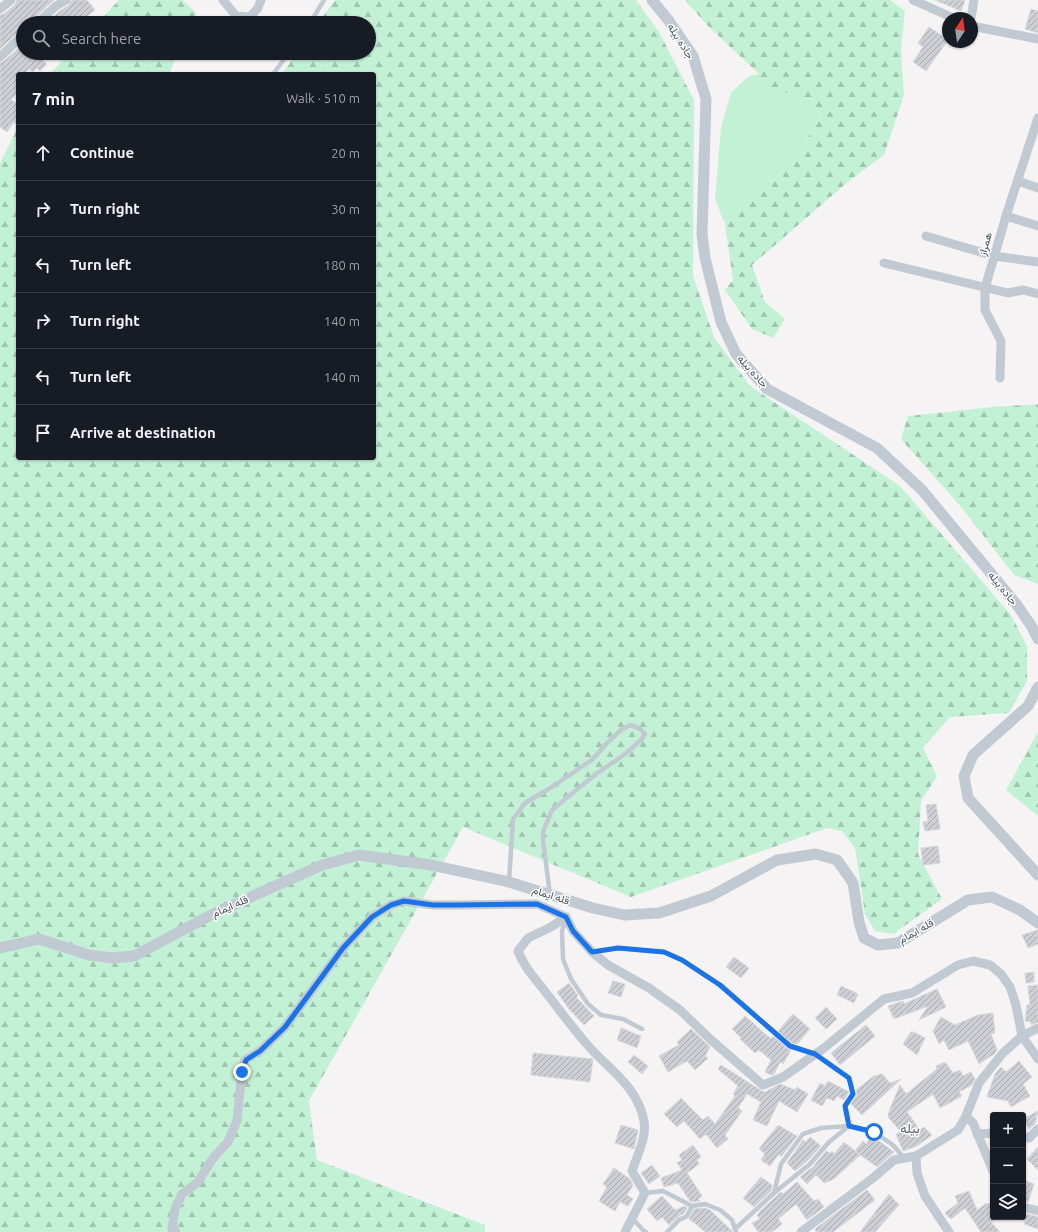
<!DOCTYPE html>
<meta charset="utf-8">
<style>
body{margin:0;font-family:Ubuntu,Vazirmatn,sans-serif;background:#242831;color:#f1f3f6}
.controls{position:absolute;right:12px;bottom:12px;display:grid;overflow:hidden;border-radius:4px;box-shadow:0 1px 3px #0004}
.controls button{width:36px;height:36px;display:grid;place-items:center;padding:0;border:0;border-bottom:1px solid #363941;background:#171b24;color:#f1f3f6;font:20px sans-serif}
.compass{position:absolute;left:942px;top:12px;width:36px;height:36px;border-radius:50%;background:#171b24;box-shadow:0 1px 3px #0004;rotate:13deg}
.stop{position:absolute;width:12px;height:12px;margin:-9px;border:3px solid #1a73e8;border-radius:50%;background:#fff}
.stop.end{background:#1a73e8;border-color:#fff;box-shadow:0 1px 4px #0008}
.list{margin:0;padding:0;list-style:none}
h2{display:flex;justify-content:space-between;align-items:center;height:52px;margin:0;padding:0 16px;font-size:17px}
h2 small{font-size:13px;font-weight:400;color:#9ea1a6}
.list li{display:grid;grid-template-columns:26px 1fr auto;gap:12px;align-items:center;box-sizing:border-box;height:56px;padding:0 16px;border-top:1px solid #363941}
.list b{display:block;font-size:15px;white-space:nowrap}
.list em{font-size:13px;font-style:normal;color:#9ea1a6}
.icon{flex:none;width:22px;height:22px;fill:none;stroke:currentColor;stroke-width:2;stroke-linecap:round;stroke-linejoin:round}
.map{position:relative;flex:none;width:1038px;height:1232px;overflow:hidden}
.search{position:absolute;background:#171b24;box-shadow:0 1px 3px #0004;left:16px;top:16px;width:360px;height:44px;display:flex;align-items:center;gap:10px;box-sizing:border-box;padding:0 14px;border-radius:22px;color:#9ea1a6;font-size:15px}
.panel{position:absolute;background:#171b24;box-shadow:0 1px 3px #0004;left:16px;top:72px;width:360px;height:388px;border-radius:4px}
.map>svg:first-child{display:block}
.green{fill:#c3f1d5}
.forest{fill:url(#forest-firs)}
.building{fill:url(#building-hatch);stroke:#d7d9de}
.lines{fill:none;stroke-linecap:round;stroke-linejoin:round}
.service{stroke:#c1cad2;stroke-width:4.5}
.minor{stroke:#c1cad2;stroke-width:9}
.tertiary{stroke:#c1cad2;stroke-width:11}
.route{stroke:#1a73e8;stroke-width:5}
.labels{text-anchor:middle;stroke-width:3;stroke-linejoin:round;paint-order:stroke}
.street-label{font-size:11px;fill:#4a5661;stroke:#fff}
.quarter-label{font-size:13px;fill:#5f6368;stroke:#fff}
</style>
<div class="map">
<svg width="1038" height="1232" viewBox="0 0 1038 1232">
<defs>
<pattern id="forest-firs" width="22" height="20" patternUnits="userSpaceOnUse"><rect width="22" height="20" fill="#c3f1d5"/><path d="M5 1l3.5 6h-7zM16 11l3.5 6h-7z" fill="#a0c6b0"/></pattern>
<pattern id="building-hatch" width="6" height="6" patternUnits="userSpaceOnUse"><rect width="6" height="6" fill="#cdcfd5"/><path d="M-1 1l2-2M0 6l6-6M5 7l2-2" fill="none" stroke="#a8abb0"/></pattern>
</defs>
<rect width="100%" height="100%" fill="#f5f3f3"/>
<!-- green -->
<polygon class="green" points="760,74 765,88 810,99 820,118 793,162 754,199 725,224 715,199 721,128 731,93 749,76"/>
<!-- forest -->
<g class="forest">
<polygon points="119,0 183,0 196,13 192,23 98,23"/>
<polygon points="335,0 636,0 659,32 694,100 693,276 714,337 750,386 900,486 1011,615 1027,646 1027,681 1009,713 950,717 923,748 937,776 921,801 918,854 942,899 893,934 875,931 865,914 855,848 842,831 827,828 631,897 463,827 309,1101 317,1160 485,1225 485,1232 0,1232 0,163 18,127 18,458 374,458 374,74 282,74 297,53 369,53 369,23 318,23"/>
<polygon points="685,0 890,0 905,11 901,50 904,95 884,155 849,181 752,265 765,302 785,319 773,338 752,329 725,290 733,280 725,224 754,199 793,162 820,118 810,99 765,88 759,74 709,27"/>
<polygon points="69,53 178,53 169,74 50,74"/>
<polygon points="1038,404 1038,584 1014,575 962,508 901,439 908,416 993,407"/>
<polygon points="1038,732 1038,816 1006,790"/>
</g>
<!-- building -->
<g class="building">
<polygon points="17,0 54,0 33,19 31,23 23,23 23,29 19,31 0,49 0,15 4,14 15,5"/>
<polygon points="72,0 87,0 95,10 87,16 91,23 46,23 60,11 69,5"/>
<polygon points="935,0 965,0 961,11"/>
<polygon points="1031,9 1038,11 1038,33 1025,29"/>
<polygon points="929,27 948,40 926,71 913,62 923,47 918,43"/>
<polygon points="21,46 23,48 23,53 34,53 47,64 40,71 37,68 33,72 29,69 25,74 18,74 18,92 11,100 18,104 18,125 14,122 7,132 0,127 0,63 4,61"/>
<polygon points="936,804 940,829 925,831 923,822 928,821 926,805"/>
<polygon points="938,846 940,863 923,865 921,848"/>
<polygon points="1037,930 1038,930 1038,944 1028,948 1022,935"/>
<polygon points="734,957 749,968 741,978 726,967"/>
<polygon points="1034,972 1034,982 1026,983 1025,973"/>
<polygon points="613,981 625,984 621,997 608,993"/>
<polygon points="569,983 578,996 576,997 594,1016 584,1025 569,1009 557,992"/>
<polygon points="1038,985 1038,1022 1031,1025 1031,1022 1025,1021 1027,1005 1030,1005 1028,986"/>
<polygon points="841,986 858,994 854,1003 837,995"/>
<polygon points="937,989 946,1007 919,1020 928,1006 894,1019 888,1006 903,1001 904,1004"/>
<polygon points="826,1007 837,1019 826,1029 815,1018"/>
<polygon points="993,1013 995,1033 991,1034 997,1050 994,1054 979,1064 968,1041 949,1050 944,1040 939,1044 933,1031 941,1017 955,1025 978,1015"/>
<polygon points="793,1014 810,1029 797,1044 792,1043 778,1031"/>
<polygon points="745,1016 771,1039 773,1036 788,1049 791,1050 783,1064 780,1062 774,1074 771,1075 765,1072 771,1060 759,1050 755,1053 740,1039 741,1038 732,1029"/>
<polygon points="866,1025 875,1036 840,1065 831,1053"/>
<polygon points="621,1028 641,1036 637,1048 617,1040"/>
<polygon points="691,1029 710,1047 705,1056 708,1058 695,1070 687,1061 668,1072 659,1056 679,1045 677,1042"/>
<polygon points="911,1032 914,1032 925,1038 917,1055 903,1044"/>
<polygon points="533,1053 593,1059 590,1082 531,1075"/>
<polygon points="634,1055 648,1066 642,1074 628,1062"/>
<polygon points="1019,1061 1032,1077 1023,1084 1030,1096 1011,1107 1008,1101 987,1097 995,1074 1001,1067 1006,1072"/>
<polygon points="943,1063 946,1063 953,1073 960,1070 963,1076 971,1072 975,1079 972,1085 959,1092 962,1096 940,1108 933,1094 907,1112 920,1130 924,1127 932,1135 917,1146 903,1151 896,1134 901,1132 888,1117 889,1111 900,1085 906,1094 937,1069 936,1066"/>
<polygon points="721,1065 762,1091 765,1092 780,1084 795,1090 797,1087 808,1094 797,1112 779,1101 767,1126 753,1120 761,1102 747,1094 738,1108 742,1111 725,1135 728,1139 717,1148 706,1134 700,1139 684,1121 677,1127 664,1114 681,1098 703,1120 708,1116 715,1124 735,1096 733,1094 738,1086 718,1069"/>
<polygon points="882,1074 890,1083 901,1079 862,1115 851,1104 857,1095 856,1090 874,1076"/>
<polygon points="828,1081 849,1092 844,1100 837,1096 834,1101 827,1098 822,1106 811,1100 820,1083 825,1086"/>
<polygon points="1038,1111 1035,1124 1029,1129 1023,1119"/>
<polygon points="621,1125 638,1130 634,1149 615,1143"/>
<polygon points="778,1125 797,1136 781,1157 779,1154 770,1166 761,1160 765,1154 759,1149"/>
<polygon points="872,1136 894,1152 877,1167 855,1151 863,1141 866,1144"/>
<polygon points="810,1137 821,1146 807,1161 795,1171 787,1163 803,1140 806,1142"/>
<polygon points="844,1142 860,1155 834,1179 824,1183 816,1175 807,1184 800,1177 813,1167 826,1151 830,1153 832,1151 834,1154"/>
<polygon points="693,1145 701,1157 697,1160 699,1164 687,1173 702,1196 698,1199 700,1201 693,1202 690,1201 678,1183 664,1187 661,1178 682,1170 677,1163 682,1160 679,1155"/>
<polygon points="1038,1147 1038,1170 1027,1159"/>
<polygon points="652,1165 660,1176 649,1184 641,1173"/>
<polygon points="614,1168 630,1179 633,1185 627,1195 633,1199 628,1206 620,1202 615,1211 599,1201 607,1187 603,1184"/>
<polygon points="761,1177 772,1185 771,1191 754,1207 743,1198"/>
<polygon points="1023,1180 1034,1184 1028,1202 1023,1201"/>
<polygon points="797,1182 814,1201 818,1199 824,1207 807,1220 796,1204 778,1219 782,1224 772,1232 758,1232 752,1223 760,1219 757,1215 760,1212 759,1212 781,1192 783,1194"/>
<polygon points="867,1190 875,1200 833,1232 816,1232 815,1229"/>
<polygon points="969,1191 977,1210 987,1203 988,1204 993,1201 993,1217 997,1217 998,1218 991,1222 1000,1232 981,1232 965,1208 951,1219 945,1213 958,1203 955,1196"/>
<polygon points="889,1194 899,1205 875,1232 860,1232"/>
<polygon points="662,1196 675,1210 685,1206 687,1208 684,1213 681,1215 678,1213 680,1215 669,1225 662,1217 657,1221 647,1209"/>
<polygon points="705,1208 710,1210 731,1230 732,1232 705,1232 696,1224 689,1219 694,1209"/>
<polygon points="1027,1214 1038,1217 1038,1229 1024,1224"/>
</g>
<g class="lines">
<!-- service -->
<g class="service">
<polyline points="310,23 324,0"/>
<polyline points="273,74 289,53"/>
<polyline points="509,882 513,819 525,803 555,785 593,759 607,743 621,730 630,725 639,728 645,734 641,740 624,755 596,774 552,810 543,832 543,840 550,895"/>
<polyline points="566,918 562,931 563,959 571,979 588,1004 601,1015 623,1019 642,1029"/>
<polyline points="592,952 618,948 664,952 682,960 720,985 790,1046 815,1054 849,1078 853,1094 845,1106 849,1126 829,1142 810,1164 774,1193"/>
<polyline points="645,1193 663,1191 692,1206 705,1204 720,1210 732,1220 736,1232"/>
<polyline points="632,1218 643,1230 646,1232"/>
<polyline points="735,1229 774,1193 781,1164 803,1134 821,1128 849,1126 874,1132 893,1145 904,1158"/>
<polyline points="667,1232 679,1220 687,1216 692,1206"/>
</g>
<!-- minor -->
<g class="minor">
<polyline points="223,0 236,16 250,17 258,8 261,0"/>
<polyline points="913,0 953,18"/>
<polyline points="0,9 11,0"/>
<polyline points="971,18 974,0"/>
<polyline points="37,23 56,6 66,0"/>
<polyline points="972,26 1038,39"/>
<polyline points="0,57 23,35"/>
<polyline points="1018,181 1038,188"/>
<polyline points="1006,216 1038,226"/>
<polyline points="926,236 994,256 1038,262"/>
<polyline points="884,263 1008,293 1023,290 1038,294"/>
<polyline points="1000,378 1001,341 985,310 985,288 1006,216 1038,118"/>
<path d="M 566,917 L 551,927 L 528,938 L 518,951 C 525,969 536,979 547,994 C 562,1013 576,1033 593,1051 C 614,1073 638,1089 644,1121 C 647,1137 637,1156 632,1171 L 645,1193 L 625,1232"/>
<polyline points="966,1116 973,1123 993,1171"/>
<polyline points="977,1134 993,1133"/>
<polyline points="1023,1137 1029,1138 1038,1129"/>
<polyline points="916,1156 917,1173 925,1196 949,1232"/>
<polyline points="1023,1207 1038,1211"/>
<polyline points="176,1232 172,1229 175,1209 182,1194 198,1182 213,1158 228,1142 237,1120 242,1072 245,1060 260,1051 285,1027 343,948 372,917 391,905 404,901 433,905 457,905 537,904 566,917 573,931 592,952 608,965 649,988 680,1010 710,1039 763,1085 783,1077 824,1048 884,999 912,993 958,965 973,961 990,965 1001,974 1010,987 1016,1005 1022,1036 1038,1059"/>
<polyline points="801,1232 873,1178 894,1160 916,1156 958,1130 966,1116 979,1083 1002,1054 1022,1036 1038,1028"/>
</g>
<!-- tertiary -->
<g class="tertiary">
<polyline points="652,0 669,21 693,56 706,99 702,234 705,258 721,322 736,354 767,389 877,448 922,490 1017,605 1032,627 1038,639"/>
<polyline points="1038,687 1028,706 973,755 964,776 968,798 1038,875"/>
<polyline points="0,948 39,939 89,955 112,958 134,956 213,914 322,865 359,855 431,865 509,882 593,908 624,915 659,913 711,896 777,860 816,854 837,860 853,883 859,922 864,938 878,945 898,943 968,900 992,897 1020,910 1038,923"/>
</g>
</g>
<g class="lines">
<!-- route -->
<polyline class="route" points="242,1072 246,1060 260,1051 285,1027 343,948 372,917 391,905 404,901 433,905 457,905 537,904 566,917 573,931 592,952 618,948 664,952 682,960 720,985 790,1046 815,1054 849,1078 853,1094 845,1106 849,1126 874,1132"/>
</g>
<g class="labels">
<!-- street labels -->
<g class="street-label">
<text transform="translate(681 41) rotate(58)" y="4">جاده بیله</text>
<text transform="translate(985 244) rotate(-74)" y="4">همراز</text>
<text transform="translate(753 371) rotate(48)" y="4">جاده بیله</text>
<text transform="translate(1003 588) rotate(51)" y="4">جاده بیله</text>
<text transform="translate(551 895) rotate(18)" y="4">قله ایمام</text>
<text transform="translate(230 906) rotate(-24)" y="4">قله ایمام</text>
<text transform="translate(916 931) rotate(-30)" y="4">قله ایمام</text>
</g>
<!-- quarter labels -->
<g class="quarter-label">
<text x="910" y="1133">بیله</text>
</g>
</g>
</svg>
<div class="controls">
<button>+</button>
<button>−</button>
<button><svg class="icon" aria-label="layers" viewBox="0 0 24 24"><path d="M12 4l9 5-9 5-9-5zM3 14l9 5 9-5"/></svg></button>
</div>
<svg class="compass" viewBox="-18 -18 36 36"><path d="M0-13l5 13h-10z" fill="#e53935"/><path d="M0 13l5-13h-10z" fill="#9ea1a6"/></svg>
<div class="stop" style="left:874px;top:1132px"></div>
<div class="stop end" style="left:242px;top:1072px"></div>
<div class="search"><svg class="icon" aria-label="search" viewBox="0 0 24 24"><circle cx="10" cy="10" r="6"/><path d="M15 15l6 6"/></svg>Search here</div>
<section class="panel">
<h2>7 min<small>Walk · 510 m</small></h2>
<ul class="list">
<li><svg class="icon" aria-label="ahead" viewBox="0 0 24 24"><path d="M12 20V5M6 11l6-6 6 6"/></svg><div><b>Continue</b></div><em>20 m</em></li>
<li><svg class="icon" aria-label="right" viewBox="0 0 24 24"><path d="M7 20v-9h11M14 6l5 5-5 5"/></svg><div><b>Turn right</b></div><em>30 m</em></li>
<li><svg class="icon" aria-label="left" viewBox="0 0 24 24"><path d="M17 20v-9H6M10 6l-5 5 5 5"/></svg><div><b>Turn left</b></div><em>180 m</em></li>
<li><svg class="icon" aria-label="right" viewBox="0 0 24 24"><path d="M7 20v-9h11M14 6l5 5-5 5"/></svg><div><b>Turn right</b></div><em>140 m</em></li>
<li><svg class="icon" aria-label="left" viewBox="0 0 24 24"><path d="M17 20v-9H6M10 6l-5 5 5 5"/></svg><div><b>Turn left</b></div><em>140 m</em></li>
<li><svg class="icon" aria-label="arrive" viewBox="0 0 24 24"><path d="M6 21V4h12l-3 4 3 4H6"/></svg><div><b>Arrive at destination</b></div></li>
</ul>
</section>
</div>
